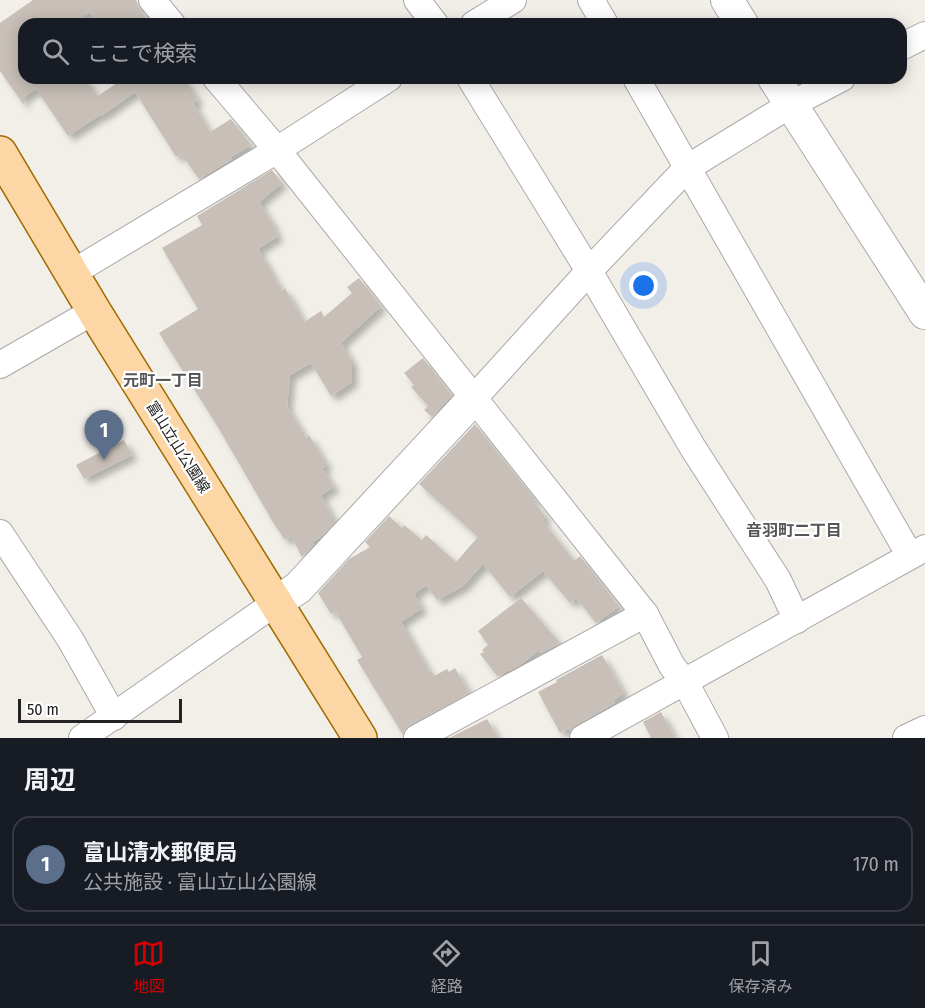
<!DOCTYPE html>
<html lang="ja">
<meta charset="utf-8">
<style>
body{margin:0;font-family:"Fira Sans Condensed","Noto Sans JP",sans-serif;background:#242831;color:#f1f3f6}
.scale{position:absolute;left:18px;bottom:15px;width:164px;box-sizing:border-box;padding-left:6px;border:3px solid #222;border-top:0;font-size:16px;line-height:21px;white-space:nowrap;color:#222;-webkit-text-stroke:4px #fff;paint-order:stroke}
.you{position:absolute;left:644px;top:286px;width:21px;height:21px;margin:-15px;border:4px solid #fff;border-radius:50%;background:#1a73e8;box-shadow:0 0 0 9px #1a73e833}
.badge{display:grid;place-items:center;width:39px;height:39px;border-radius:50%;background:#d40000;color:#fff;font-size:20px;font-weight:700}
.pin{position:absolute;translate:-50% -50px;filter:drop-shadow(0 2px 3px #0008)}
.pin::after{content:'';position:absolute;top:32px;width:21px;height:18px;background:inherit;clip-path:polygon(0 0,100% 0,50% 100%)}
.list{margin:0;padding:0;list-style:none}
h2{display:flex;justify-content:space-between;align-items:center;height:78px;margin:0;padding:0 24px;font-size:26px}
h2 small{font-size:20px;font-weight:400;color:#9ea1a6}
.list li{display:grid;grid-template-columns:39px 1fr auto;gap:18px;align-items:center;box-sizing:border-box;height:96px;margin:0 12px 12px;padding:0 12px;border:2px solid #363941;border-radius:18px}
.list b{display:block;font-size:22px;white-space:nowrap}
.list p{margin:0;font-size:20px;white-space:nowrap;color:#9ea1a6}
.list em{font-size:20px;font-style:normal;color:#9ea1a6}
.icon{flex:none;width:33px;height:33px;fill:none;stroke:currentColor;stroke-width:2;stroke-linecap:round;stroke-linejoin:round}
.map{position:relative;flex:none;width:925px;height:738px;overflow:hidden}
.search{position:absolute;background:#171b24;box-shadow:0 3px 15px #0003;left:18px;right:18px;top:18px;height:66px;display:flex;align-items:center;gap:15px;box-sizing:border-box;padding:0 21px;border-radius:18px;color:#9ea1a6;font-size:22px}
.sheet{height:186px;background:#171b24}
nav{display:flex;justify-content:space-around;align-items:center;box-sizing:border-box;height:84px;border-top:2px solid #363941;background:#171b24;font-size:16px;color:#9ea1a6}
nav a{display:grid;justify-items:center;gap:3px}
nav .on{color:#d40000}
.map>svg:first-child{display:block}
.building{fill:#c7bfb8;filter:url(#shadow)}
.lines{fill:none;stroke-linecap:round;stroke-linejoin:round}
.minor-casing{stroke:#a9a9a9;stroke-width:28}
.tertiary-casing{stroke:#a9a9a9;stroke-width:34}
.primary-casing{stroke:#a06b00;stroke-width:36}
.minor{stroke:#fff;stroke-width:26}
.tertiary{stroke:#fff;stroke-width:32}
.primary{stroke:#fcd6a4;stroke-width:33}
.labels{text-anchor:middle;stroke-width:4.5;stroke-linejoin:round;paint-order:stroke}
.street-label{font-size:15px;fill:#222;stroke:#fff}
.neighbourhood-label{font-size:16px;font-weight:bold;fill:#555;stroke:#fff}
</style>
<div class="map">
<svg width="925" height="738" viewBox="0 0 925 738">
<defs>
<filter id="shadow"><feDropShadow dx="5.5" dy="5.5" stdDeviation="3" flood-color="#0004"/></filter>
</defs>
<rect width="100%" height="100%" fill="#f2efe9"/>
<!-- building -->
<g class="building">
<polygon points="33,0 136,0 140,10 152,24 99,24 90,12 74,24 24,24 24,78 84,78 98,96 124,78 184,78 198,100 193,103 210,132 231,119 251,145 229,158 232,159 199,179 181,154 176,157 135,92 101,116 100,115 68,136 36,89 24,97 24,105 0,71 0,23"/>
<polygon points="272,170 282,183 259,202 274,226 273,227 278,236 258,249 282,291 285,288 304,322 321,311 324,317 352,293 347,287 359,278 381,306 341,343 352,361 352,382 331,396 311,363 290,375 287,406 306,438 309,435 327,465 322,468 334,487 321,495 335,522 322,536 312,542 314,544 302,557 291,536 285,540 274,524 219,429 159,333 198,309 162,248 202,225 197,216"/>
<polygon points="423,358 452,395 432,417 424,410 428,406 411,387 414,385 404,373"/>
<polygon points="475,424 535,499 533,501 546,517 542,520 574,561 580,556 619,606 596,623 576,598 570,603 543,571 510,597 483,564 463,586 437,600 426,585 414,594 422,608 401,622 430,673 432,672 434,676 447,669 449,672 455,668 469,693 410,725 405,730 403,735 357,660 362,657 335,611 331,614 318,593 349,559 370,547 365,542 389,516 402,528 404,525 422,540 426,535 456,562 478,537 419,484"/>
<polygon points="124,440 132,455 84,479 76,465"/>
<polygon points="521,598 560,643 541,653 539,650 521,664 509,671 508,670 498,677 480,654 484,652 482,650 488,645 478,631"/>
<polygon points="602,655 624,693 613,700 615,703 576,725 570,731 568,728 560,733 538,692 557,682 556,680"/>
<polygon points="661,712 675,738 651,738 643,722"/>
<polygon points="487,719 498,738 449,738"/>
</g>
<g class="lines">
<!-- minor casing -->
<g class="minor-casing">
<g id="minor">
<polyline points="152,0 172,24"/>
<polyline points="417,0 435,24"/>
<polyline points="591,0 605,24"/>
<polyline points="474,24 513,0"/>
<polyline points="901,47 925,35"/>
<polyline points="216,78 277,150 645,614 672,666 685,682 715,738"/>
<polyline points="470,78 589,271 693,448 778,580 797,620"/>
<polyline points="636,78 910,556"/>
<polyline points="72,273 277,150 389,78"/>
<polyline points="0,365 94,311"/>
<polyline points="475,397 589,271 687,168 790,105 842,78"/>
<polyline points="0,533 70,639 114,717"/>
<polyline points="82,738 275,603"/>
<polyline points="417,738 645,614"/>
<polyline points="583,738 925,548"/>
<polyline points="906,738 925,729"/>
</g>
</g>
<!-- tertiary casing -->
<g class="tertiary-casing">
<g id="tertiary">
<polyline points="727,0 742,24"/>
<polyline points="774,78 925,313"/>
<polyline points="275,603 298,588 475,397"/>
</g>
</g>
<!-- primary casing -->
<g class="primary-casing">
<polyline id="primary" points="0,153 94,311 360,738"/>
</g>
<!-- minor -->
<use href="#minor" class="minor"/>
<!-- tertiary -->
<use href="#tertiary" class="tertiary"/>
<!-- primary -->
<use href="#primary" class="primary"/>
</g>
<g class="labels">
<!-- street labels -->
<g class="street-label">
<text transform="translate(178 447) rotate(58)" y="5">富山立山公園線</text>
</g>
<!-- neighbourhood labels -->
<g class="neighbourhood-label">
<text x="163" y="386">元町一丁目</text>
<text x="794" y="536">音羽町二丁目</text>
</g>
</g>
</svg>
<div class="scale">50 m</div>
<div class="you"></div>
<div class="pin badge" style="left:104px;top:460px;background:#5c6f8a">1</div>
<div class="search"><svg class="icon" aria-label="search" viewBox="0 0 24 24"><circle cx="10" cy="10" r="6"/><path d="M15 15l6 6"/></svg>ここで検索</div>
</div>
<section class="sheet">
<h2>周辺<small></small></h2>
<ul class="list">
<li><span class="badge" style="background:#5c6f8a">1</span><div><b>富山清水郵便局</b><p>公共施設 · 富山立山公園線</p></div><em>170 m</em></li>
</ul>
</section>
<nav>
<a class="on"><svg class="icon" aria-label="map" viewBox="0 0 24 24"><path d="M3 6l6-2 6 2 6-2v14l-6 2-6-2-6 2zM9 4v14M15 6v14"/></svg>地図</a>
<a><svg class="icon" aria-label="directions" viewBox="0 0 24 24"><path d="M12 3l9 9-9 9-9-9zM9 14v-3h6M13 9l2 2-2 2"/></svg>経路</a>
<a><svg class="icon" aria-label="saved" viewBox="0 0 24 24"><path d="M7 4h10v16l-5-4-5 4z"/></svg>保存済み</a>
</nav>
